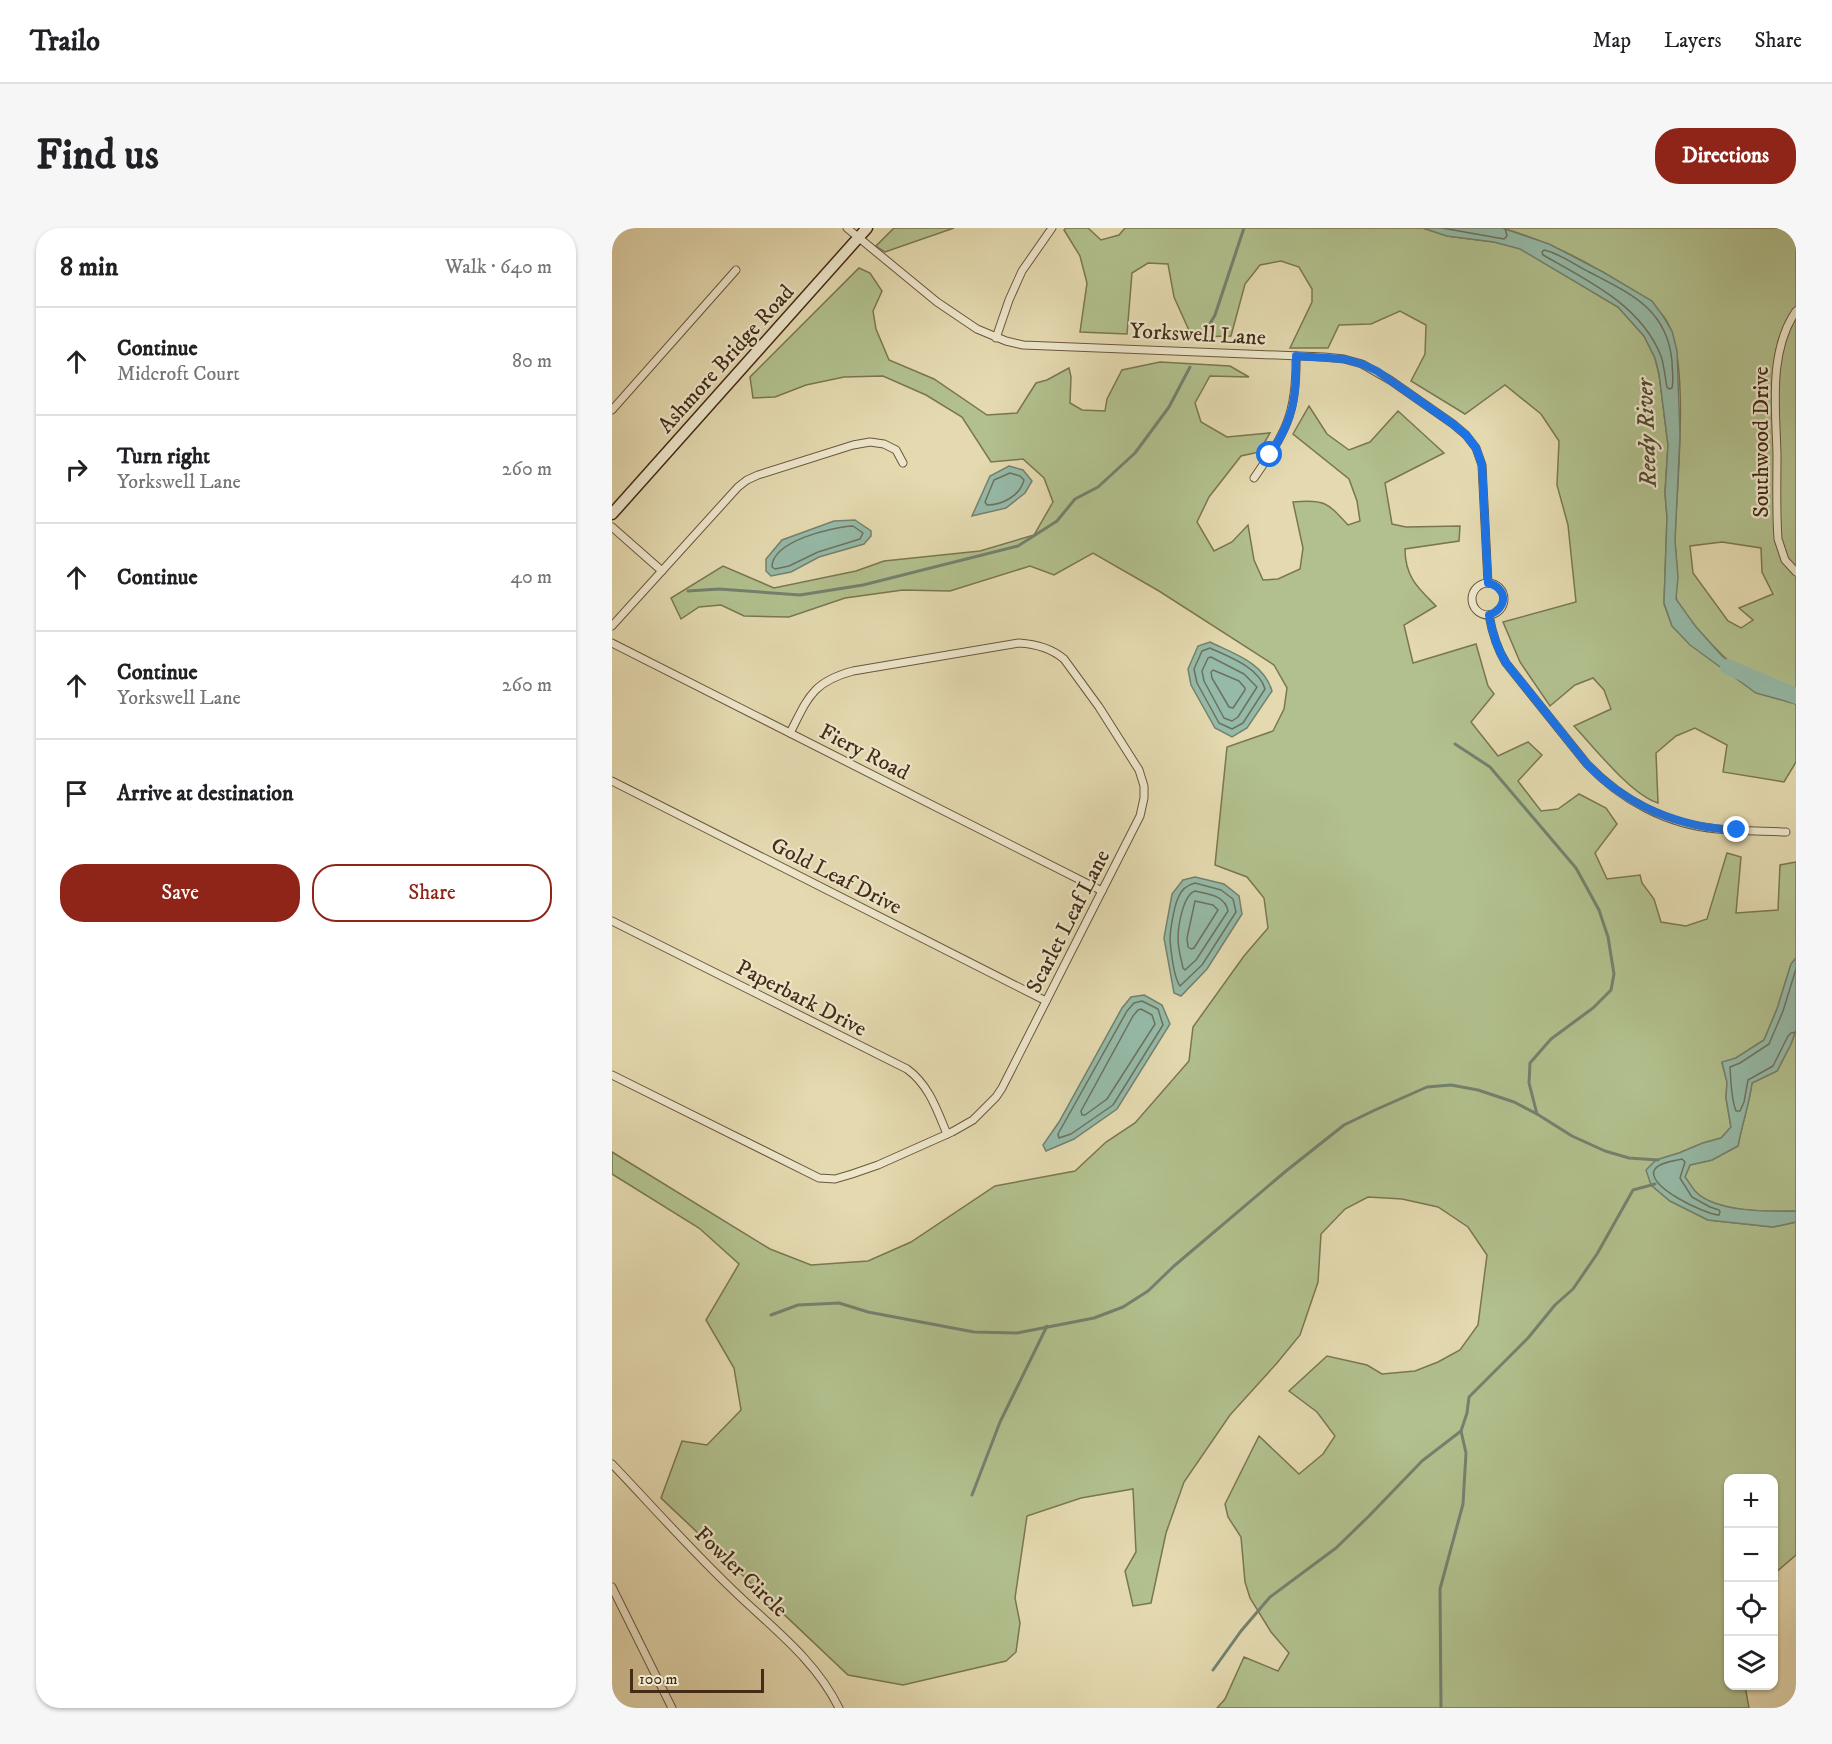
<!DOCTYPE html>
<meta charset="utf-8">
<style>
body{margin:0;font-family:"IM FELL DW Pica",serif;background:#f6f6f6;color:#202124}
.controls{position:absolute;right:18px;bottom:18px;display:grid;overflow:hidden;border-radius:12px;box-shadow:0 2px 4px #0004}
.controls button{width:54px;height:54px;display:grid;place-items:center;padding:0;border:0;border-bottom:2px solid #e0e0e0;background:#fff;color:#202124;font:30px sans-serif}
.scale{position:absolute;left:18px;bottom:15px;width:134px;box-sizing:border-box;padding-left:6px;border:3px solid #432b16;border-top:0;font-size:16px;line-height:21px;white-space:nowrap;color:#432b16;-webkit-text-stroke:4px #ede6cb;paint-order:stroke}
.stop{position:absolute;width:18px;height:18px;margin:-14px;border:4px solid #1a73e8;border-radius:50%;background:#fff}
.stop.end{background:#1a73e8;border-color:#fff;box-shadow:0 2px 6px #0008}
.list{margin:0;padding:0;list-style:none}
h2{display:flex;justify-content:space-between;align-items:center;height:78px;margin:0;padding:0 24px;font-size:26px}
h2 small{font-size:20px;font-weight:400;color:#757577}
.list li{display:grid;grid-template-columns:39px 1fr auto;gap:18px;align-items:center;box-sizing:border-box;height:108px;padding:0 24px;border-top:2px solid #e0e0e0}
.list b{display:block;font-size:22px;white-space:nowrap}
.list p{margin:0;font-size:20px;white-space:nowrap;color:#757577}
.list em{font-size:20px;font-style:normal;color:#757577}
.actions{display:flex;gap:12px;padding:18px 24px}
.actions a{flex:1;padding:14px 0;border:2px solid #8f2418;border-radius:24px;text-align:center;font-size:21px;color:#8f2418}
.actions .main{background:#8f2418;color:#fff}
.icon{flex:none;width:33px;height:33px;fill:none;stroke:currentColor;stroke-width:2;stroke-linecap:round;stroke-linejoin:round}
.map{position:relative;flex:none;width:1184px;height:1480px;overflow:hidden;border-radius:24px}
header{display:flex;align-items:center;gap:36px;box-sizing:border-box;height:84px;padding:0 30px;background:#fff;border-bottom:2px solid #e0e0e0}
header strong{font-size:28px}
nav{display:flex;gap:33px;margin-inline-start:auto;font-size:21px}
.intro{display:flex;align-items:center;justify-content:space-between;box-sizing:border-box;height:144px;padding:0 36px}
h1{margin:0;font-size:42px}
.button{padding:15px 27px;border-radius:24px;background:#8f2418;color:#fff;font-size:21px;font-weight:700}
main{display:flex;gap:36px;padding:0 36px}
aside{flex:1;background:#fff;border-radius:24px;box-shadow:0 2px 4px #0004}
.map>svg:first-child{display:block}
.green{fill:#b1c08d;stroke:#7a7652;stroke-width:1.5;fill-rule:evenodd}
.water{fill:#95baa8;stroke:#74816e;stroke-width:1.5}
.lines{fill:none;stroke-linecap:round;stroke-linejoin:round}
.shore{stroke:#6c725f;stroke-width:1.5}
.stream{stroke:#74816e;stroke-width:3}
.river{stroke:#95baa8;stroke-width:16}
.street-casing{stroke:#6b563c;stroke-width:9}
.secondary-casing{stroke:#432b16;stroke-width:13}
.street{stroke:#ede6cb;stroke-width:7}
.secondary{stroke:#ede6cb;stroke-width:10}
.route{stroke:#1a73e8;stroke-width:8}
.labels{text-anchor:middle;stroke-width:4.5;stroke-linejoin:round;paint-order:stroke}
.street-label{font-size:22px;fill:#432b16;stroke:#ede6cb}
.water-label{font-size:24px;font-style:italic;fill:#534833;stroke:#ede6cb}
</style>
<header>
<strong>Trailo</strong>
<nav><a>Map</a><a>Layers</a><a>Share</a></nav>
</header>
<div class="intro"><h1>Find us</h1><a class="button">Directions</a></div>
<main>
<aside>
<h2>8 min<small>Walk · 640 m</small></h2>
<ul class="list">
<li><svg class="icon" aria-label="ahead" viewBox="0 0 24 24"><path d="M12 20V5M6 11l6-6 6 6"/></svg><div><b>Continue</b><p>Midcroft Court</p></div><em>80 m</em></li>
<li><svg class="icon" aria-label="right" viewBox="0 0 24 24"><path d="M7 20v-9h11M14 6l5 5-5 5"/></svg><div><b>Turn right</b><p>Yorkswell Lane</p></div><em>260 m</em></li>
<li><svg class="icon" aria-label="ahead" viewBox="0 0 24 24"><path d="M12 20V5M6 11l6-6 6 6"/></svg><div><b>Continue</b></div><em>40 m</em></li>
<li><svg class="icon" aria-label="ahead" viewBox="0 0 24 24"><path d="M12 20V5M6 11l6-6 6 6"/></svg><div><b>Continue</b><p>Yorkswell Lane</p></div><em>260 m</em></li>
<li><svg class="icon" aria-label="arrive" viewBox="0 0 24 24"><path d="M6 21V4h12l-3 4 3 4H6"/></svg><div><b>Arrive at destination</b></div></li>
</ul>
<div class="actions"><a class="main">Save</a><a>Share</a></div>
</aside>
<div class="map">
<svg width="1184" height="1480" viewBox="0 0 1184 1480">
<rect width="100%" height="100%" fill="#e4d9af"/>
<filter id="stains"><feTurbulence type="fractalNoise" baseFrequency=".00333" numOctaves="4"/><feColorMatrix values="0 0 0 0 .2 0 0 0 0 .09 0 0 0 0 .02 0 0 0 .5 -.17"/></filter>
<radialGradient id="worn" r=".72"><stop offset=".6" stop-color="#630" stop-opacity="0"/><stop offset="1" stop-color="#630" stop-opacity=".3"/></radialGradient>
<!-- green -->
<g class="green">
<polygon points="282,0 342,0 273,24 264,18"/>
<path d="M 454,0 L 476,0 L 489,12 L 507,7 L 513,0 L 811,0 L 835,8 L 882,14 L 908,20 L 1006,79 L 1032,108 L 1043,130 L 1047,146 L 1056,217 L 1053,265 L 1055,289 L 1052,376 L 1060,398 L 1144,464 L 1184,476 L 1184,534 L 1172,554 L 1111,544 L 1115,517 L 1083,500 L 1064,508 L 1044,525 L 1046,575 C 1019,567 982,519 962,498 L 999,481 L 992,462 L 981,450 L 963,457 L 938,478 L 908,434 L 891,394 L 964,374 L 956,297 L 945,257 L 947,213 L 929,186 L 893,157 L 853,186 L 799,153 L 813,126 L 814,97 L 788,83 L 759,96 L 727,97 L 716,120 L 678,120 L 700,74 L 700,61 L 687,39 L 669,33 L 648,37 L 633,56 L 619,108 L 580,109 L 562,69 L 556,36 L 536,35 L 520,45 L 515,106 L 468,104 L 475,55 L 468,28 L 452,2 Z"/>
<path d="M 890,0 L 1184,0 L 1184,464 C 1158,466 1139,450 1119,435 C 1108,426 1066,382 1064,369 C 1063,362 1066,354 1065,346 C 1065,334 1063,322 1063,310 C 1064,262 1080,125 1052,89 C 1046,82 1035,76 1027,70 C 1015,61 1003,51 990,44 C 959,25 925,10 890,0 ZM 1110,314 L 1149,320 L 1150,344 L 1161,366 L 1127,380 L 1141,392 L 1129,400 L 1116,393 L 1081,345 L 1078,318 Z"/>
<path d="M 247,40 L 258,45 L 270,63 L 261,83 L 264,101 L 277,132 L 322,151 L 375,187 L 405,185 L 424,155 L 435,152 L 457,140 L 459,149 L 458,175 L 470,182 L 493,183 L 495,171 L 510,142 L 548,134 L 618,138 L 637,149 L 598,148 L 583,175 L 589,194 L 615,209 L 658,205 L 647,224 L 629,228 L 597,269 L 585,294 L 602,323 L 620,314 L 636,297 L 642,332 L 651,352 L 666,351 L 688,341 L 691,320 L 681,274 C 712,271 715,274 736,297 L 748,293 L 745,273 L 737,251 L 681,206 L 697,178 L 715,206 L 737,222 L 758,214 L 786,183 L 832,225 L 773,255 L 780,296 L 794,299 L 848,298 L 847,313 L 793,321 C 793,349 806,360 824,378 L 792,397 L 801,435 L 864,416 L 876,458 L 882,466 L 859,494 L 886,528 L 916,514 L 930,527 L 906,553 L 929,583 L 946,581 L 967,566 L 994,580 L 1005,596 L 983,625 L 995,651 L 1028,647 L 1030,655 L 1042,671 L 1049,694 L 1074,698 L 1095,691 L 1115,625 L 1129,629 L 1124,685 L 1166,682 L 1168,637 L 1184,634 L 1184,730 L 1179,736 L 1165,781 L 1152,812 L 1124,830 L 1110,835 L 1115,854 L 1114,870 L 1119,899 L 1109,910 L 1091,915 L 1067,925 L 1044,932 L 1039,957 L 1058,973 L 1096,992 L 1161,999 L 1184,994 L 1184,1327 L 1162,1346 L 1162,1250 L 1116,1250 L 1116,1458 L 1133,1458 L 1137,1480 L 605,1480 L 613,1471 L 632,1429 L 666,1443 L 677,1425 L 659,1404 L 638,1370 L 633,1354 L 629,1309 L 616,1289 L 613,1276 L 647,1208 L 687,1246 L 711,1226 L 723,1208 L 705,1184 L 677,1163 L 715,1128 L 755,1137 L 770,1146 L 803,1143 L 826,1134 L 848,1122 L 866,1097 L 875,1027 L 856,999 L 826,979 L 790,971 L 756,969 L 733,981 L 709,1006 L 706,1054 L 688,1107 L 665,1135 L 618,1187 L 572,1254 L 554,1305 L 539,1375 L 521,1378 L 513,1343 L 524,1324 L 521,1261 L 469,1270 L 415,1288 L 403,1370 L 408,1395 L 404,1424 L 394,1433 L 291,1457 L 236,1447 L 49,1270 L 70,1213 L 95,1217 L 129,1182 L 122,1140 L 94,1092 L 127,1036 L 87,1000 L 0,946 L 0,924 L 158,1021 L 199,1037 L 256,1033 L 299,1014 L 383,958 L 463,943 L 494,914 L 523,895 L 577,833 L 581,799 L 632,728 L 656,700 L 652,670 L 635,649 L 603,637 L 615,519 L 661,503 L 672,481 L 675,460 L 662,437 L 547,363 L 481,325 L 442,347 L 418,338 L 338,363 L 291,362 L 233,370 L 177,389 L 132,388 L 109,377 L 87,379 L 69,391 L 59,370 L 111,338 L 162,360 L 244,343 L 272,333 L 368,323 L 422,307 L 441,274 L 432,250 L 411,231 L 379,234 L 350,189 L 314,167 L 271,148 L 232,149 L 194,157 L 163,169 L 141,170 L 138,149 Z"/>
<path d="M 1184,802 L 1184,983 C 1158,984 1103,984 1084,964 C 1080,960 1077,954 1073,949 L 1078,937 L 1100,932 L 1126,918 C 1130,896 1137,877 1140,855 L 1165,843 L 1179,816 Z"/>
</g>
<!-- water -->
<g class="water">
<polygon points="811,0 890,0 902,4 937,16 991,44 1040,73 1051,88 1060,103 1065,123 1068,207 1063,313 1066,349 1064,371 1084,399 1110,428 1137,449 1156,460 1177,464 1184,464 1184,476 1144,465 1078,417 1060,398 1052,375 1055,289 1053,265 1056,217 1047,146 1043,130 1032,108 1006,79 908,21 882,14 835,8"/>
<polygon points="397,238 411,242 420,253 413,265 394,280 360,288 378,248"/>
<polygon points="243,292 259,303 259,308 252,316 207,329 179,344 159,348 154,343 154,331 170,312 222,293"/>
<path d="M 598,414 C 623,426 652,435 660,463 L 635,500 L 620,509 L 603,500 L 579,457 L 576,441 L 586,418 Z"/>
<polygon points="583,649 612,656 627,668 630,686 595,741 569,768 562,765 552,710 560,666 571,652"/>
<path d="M 1184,730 L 1184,802 L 1179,816 L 1165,843 L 1140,855 C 1137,877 1130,896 1126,918 L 1100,932 L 1078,937 L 1073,949 C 1077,954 1080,960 1084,964 C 1103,984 1158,984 1184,983 L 1184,994 L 1161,999 L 1096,992 L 1058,973 L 1039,957 L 1034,942 L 1044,932 L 1067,925 L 1091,915 L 1109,910 L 1119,899 L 1114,870 L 1115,854 L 1110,834 L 1124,830 L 1152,812 L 1165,781 L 1179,736 Z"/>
<polygon points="532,767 550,777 558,796 505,881 462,911 434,923 431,917 447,894 510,780 519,769"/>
</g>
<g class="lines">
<!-- shore -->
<g class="shore">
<polyline points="830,0 892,11 895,8 893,0"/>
<path d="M 932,22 C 947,25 963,37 977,44 C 1019,66 1055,81 1060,133 C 1060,142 1062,152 1060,160 L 1057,161 L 1055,159 C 1053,149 1052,137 1049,128 C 1029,77 975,52 931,27 L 930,24 Z"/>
<path d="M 398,245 L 408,248 L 412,252 C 408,268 390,277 375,277 L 373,274 L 382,252 Z"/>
<path d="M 241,298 L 251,305 L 248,311 L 206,324 L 177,338 L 163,341 L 160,339 C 160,313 220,299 241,298 Z"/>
<path d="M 598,420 C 617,429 647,439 653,461 L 631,495 L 620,501 L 607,495 L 585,455 L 582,441 L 590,423 Z"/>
<polygon points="599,429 632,446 645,459 626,489 620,493 612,490 592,453 590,443 596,430"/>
<polygon points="601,442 627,453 633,460 633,462 621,480 617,479 600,450 599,444"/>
<path d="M 583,655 L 609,662 L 621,671 L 624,684 L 590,737 L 568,758 C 562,750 559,723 558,712 C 558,702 562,679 566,670 C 569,662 575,657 583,655 Z"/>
<path d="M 583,663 C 596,666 613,667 616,683 L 584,732 L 573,742 L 571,740 C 569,731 566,720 566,711 C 566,698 571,667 583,663 Z"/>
<polygon points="583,673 601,677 606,682 582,720 579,721 576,719 575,710"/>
<path d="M 1184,741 L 1171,783 L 1157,816 L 1128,835 L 1118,839 C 1119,854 1119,870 1124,883 L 1128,883 L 1132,874 L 1136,852 L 1161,838 L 1176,808 L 1179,805 L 1184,804"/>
<polygon points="530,773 546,781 551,797 501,877 459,906 447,910 446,906 515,783 522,775"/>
<polygon points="529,781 540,787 543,796 495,871 473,887 470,887 469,883 521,788 526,782"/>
<path d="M 1070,931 L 1073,934 L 1068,950 L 1080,969 L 1098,979 L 1107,982 L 1108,984 L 1107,987 C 1094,987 1031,957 1043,941 C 1048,934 1062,933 1070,931 Z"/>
</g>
<!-- stream -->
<g class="stream">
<polyline points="592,106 603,87 632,0"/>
<polyline points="76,363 107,361 188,367 251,357 406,318 445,293 463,271 486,259 523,225 557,179 578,139"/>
<polyline points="843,516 878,539 964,640 987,682 996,709 1002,746 999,762 981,780 939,811 918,835 917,855 925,886"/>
<polyline points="159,1087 186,1077 227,1075 256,1084 362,1104 405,1105 482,1090 511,1079 536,1063 562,1038 674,943 732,897 763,882 815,859 839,857 866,862 902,874 925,886 960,908 993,923 1017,930 1046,932"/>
<polyline points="360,1267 388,1194 435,1098"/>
<polyline points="601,1442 629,1403 658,1369 724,1320 757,1288 810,1233 849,1203 855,1185 857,1169 916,1110 943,1077 961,1061 985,1026 1021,962 1043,956"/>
<polyline points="829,1480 828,1361 851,1276 854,1225 849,1203"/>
</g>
<!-- river -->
<polyline class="river" points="1116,439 1184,468"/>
<!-- street casing -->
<g class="street-casing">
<g id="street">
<polyline points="235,0 325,74 365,101 394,113 411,117 712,129 732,131 750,136 778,152 841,196 854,207 864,220 870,237 876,355"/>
<path d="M 1184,83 C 1156,124 1164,181 1165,227 C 1165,255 1164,283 1166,311 L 1173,332 L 1184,344"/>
<polyline points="384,110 397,72 410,43 440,0"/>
<polyline points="0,182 124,42"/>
<path d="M 642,250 C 674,204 685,186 684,128"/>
<polyline points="0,299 50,343"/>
<circle cx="876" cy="371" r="16"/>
<path d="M 877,387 C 880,404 884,419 894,435 L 975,536 C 1009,572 1056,597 1105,601 C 1128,603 1151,603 1174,604"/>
<polyline points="0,398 126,259 135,252 146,247 241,217 258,214 272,216 284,222 291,235"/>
<polyline points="0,415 490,663"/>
<polyline points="0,553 434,773"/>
<path d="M 0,693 L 295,841 C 317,857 325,882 335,906"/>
<path d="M 0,847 L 207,950 L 223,951 L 240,946 L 266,937 L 340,904 L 361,892 L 384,869 L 390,860 L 528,588 L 532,570 L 532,558 L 527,542 L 487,479 L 452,431 C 439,420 424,416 407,415 L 241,443 C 200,454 196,470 178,505"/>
<path d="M 0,1236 C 40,1278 79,1322 121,1362 C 159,1399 203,1431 227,1480"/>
<polyline points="0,1359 60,1480"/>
</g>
</g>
<!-- secondary casing -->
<g class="secondary-casing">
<polyline id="secondary" points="0,286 255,0"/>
</g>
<!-- street -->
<use href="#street" class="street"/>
<!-- secondary -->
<use href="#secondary" class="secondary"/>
</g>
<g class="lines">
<!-- route -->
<path class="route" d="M 658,227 C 681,191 685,171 684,128 L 732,131 L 750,136 L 765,143 L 841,196 L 854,207 L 864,220 L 870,237 L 876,355 C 896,360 896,380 877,387 C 880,404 884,419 894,435 L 975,536 C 1015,578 1068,600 1125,602"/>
</g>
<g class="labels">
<!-- street labels -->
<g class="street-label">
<text transform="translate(586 105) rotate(3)" y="8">Yorkswell Lane</text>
<text transform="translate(113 130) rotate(-48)" y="8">Ashmore Bridge Road</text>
<text transform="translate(1148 214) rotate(-90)" y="8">Southwood Drive</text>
<text transform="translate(253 523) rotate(27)" y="8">Fiery Road</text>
<text transform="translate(225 647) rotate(27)" y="8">Gold Leaf Drive</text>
<text transform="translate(455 693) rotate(-63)" y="8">Scarlet Leaf Lane</text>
<text transform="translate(190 769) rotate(27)" y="8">Paperbark Drive</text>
<text transform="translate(130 1343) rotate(44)" y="8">Fowler Circle</text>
</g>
<!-- water labels -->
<g class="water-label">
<text transform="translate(1034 205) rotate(-92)" y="8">Reedy River</text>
</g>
</g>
<rect width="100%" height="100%" filter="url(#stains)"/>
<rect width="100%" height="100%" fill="url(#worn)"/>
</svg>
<div class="controls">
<button>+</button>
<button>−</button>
<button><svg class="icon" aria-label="locate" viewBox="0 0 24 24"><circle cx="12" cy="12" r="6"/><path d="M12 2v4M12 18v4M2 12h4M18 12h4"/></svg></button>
<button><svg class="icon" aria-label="layers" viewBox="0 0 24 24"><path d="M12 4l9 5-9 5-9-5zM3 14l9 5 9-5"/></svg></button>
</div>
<div class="scale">100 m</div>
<div class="stop" style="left:658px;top:227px"></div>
<div class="stop end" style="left:1125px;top:602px"></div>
</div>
</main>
